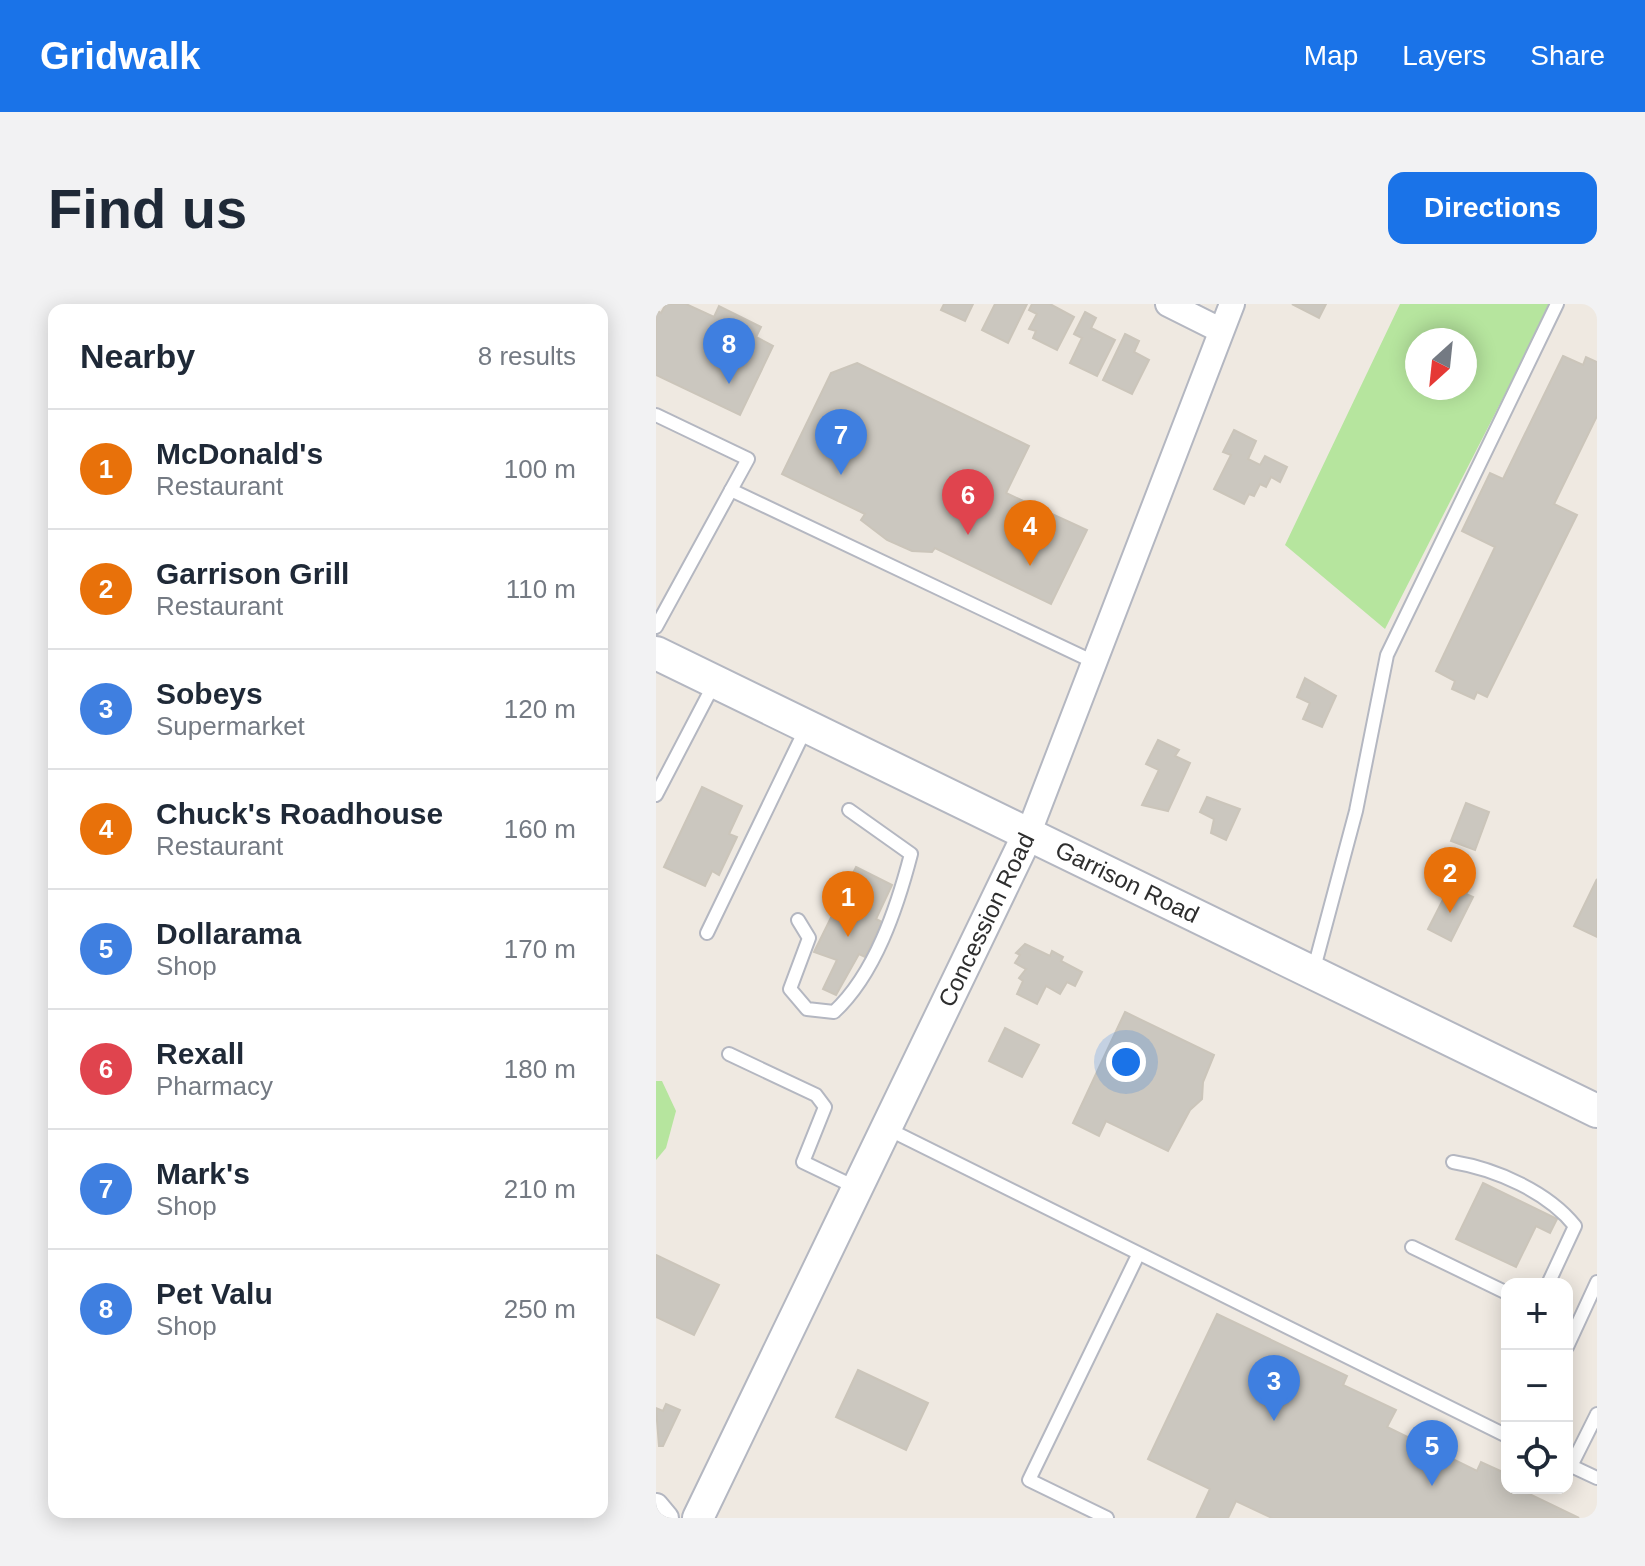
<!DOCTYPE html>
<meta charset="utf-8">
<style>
body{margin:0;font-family:Helvetica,sans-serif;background:#f2f2f3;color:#1f2937}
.controls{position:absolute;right:24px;bottom:24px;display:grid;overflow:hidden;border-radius:16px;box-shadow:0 4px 20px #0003}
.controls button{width:72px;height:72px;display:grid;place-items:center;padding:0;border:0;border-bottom:2px solid #e0e1e3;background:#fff;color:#1f2937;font:40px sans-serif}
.compass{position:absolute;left:749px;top:24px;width:72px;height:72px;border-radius:50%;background:#fff;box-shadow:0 4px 20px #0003;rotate:207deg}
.you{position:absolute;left:470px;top:758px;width:28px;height:28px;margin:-20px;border:6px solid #fff;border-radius:50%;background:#1a73e8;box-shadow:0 0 0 12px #1a73e833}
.badge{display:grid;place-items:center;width:52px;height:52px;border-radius:50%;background:#1a73e8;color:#fff;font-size:26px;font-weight:700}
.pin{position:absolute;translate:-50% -66px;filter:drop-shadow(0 2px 4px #0008)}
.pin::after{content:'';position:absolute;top:42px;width:28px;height:24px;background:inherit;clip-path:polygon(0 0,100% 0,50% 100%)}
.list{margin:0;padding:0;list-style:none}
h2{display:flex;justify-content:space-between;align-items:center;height:104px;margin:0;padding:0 32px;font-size:34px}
h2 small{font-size:26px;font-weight:400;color:#747a83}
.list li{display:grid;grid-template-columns:52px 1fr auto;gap:24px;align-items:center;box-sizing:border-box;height:120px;padding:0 32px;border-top:2px solid #e0e1e3}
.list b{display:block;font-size:30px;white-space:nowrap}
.list p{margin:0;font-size:26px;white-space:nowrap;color:#747a83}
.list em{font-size:26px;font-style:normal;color:#747a83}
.icon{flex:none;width:44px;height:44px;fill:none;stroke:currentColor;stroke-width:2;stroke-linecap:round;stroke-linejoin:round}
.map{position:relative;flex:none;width:941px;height:1214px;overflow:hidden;border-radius:16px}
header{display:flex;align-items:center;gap:48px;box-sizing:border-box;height:112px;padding:0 40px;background:#1a73e8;color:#fff}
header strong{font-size:38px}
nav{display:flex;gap:44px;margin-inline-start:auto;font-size:28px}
.intro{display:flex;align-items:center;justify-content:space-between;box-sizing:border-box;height:192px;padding:0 48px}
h1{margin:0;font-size:56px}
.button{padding:20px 36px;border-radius:16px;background:#1a73e8;color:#fff;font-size:28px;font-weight:700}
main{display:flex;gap:48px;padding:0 48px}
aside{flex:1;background:#fff;border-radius:16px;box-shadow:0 4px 20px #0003}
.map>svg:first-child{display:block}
.green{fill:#b6e59e;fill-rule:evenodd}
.building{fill:#cbc7bf;stroke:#cbc5ba;stroke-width:2}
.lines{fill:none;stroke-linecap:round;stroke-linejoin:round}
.service-casing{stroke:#b4b7c1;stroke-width:16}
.minor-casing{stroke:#b4b7c1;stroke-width:28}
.tertiary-casing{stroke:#b4b7c1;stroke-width:34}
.secondary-casing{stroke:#b4b7c1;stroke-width:36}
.service{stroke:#fff;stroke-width:12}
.minor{stroke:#fff;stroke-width:24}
.tertiary{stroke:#fff;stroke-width:30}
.secondary{stroke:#fff;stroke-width:32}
.labels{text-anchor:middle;stroke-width:6;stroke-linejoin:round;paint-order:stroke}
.street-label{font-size:24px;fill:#2e2e2e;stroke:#fff}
</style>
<header>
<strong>Gridwalk</strong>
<nav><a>Map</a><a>Layers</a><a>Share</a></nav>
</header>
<div class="intro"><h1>Find us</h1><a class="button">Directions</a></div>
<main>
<aside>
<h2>Nearby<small>8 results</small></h2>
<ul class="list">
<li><span class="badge" style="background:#e8710a">1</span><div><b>McDonald's</b><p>Restaurant</p></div><em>100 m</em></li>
<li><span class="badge" style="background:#e8710a">2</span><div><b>Garrison Grill</b><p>Restaurant</p></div><em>110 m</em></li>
<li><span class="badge" style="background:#3f7fe0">3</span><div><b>Sobeys</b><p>Supermarket</p></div><em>120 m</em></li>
<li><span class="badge" style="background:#e8710a">4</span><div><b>Chuck's Roadhouse</b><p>Restaurant</p></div><em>160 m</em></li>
<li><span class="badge" style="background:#3f7fe0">5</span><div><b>Dollarama</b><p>Shop</p></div><em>170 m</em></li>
<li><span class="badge" style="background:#e0444e">6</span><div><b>Rexall</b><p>Pharmacy</p></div><em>180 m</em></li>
<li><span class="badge" style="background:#3f7fe0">7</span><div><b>Mark's</b><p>Shop</p></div><em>210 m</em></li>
<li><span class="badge" style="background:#3f7fe0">8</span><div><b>Pet Valu</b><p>Shop</p></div><em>250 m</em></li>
</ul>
</aside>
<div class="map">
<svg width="941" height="1214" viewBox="0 0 941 1214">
<rect width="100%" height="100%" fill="#efe9e1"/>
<!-- green -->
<g class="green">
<path d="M 744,0 L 895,0 L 729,325 L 629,241 ZM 761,36 L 809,36 L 809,84 L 761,84 Z"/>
<polygon points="0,777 6,777 20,807 10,844 0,856"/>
</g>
<!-- building -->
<g class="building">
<polygon points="10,0 30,0 58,13 63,2 105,23 100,33 117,42 84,111 0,71 0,6 5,9"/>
<polygon points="288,0 317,0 309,17 285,6"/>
<polygon points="339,0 371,0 352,39 326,26"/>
<polygon points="376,0 394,0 418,13 401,46 377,34 380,27 373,25 381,10 373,6"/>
<polygon points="636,0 670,0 663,14"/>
<polygon points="429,8 440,14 435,24 459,36 441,72 414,59 426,34 418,30"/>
<polygon points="469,30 483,37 478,48 493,56 476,90 447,76"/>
<polygon points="907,52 927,61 930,53 941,58 941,112 898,200 921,211 831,393 821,388 818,395 796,385 799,377 780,367 839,243 806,227 834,169 847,175"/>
<polygon points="201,59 373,142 350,189 431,226 395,300 279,244 276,248 256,247 231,236 205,216 209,210 126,170 175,69"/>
<polygon points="578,126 600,137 592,155 604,161 609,152 631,163 624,178 615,173 610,183 604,180 598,192 593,190 588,200 558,185 575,151 567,148"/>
<polygon points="649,374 680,392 666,423 647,415 654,399 641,393"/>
<polygon points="502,436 523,446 519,452 534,459 512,507 486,501 503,466 490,460"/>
<polygon points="46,483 86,502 73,530 81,533 63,571 56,567 49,582 8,563"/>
<polygon points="551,493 584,505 570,536 555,529 558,515 544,508"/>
<polygon points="810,499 833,508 819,546 795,537"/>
<polygon points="200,563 236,581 220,615 226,618 209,653 203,650 180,691 167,685 181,656 158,648"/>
<polygon points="800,570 816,578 810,590 817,593 795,637 772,625"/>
<polygon points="941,575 941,633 918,622"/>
<polygon points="369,640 394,652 396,647 407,653 405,657 426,668 419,682 411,678 404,690 390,682 381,700 361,690 367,677 363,674 370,665 359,659 364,651 360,649"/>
<polygon points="469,708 558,751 547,778 546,795 534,806 512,847 450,817 443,832 417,819"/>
<polygon points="349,724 383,741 366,773 333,757"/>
<polygon points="827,879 901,915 894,929 880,922 860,963 800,935"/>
<polygon points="0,951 63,981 38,1031 0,1013"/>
<polygon points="561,1010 691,1072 687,1081 740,1106 731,1123 821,1167 825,1158 851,1170 851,1184 861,1184 923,1214 616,1214 580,1197 572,1214 541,1213 554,1185 492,1155"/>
<polygon points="202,1066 272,1099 250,1146 180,1113"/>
<polygon points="10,1100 24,1106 7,1142 3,1142 0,1104 7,1107"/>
</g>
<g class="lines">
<!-- service casing -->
<g class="service-casing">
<g id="service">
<polyline points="0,111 92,155 75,186 438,358"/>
<polyline points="0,323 75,186"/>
<polyline points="0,491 58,380"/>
<path d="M 142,616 L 153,634 L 134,685 L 151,705 L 178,708 C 219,670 241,604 255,550 L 193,506"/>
<polyline points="51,629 150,424"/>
<polyline points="657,668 700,507 731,351 901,0"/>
<polyline points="73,750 160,791 169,803 147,858 201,884"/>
<polyline points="230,824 851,1132"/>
<path d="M 797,858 C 840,865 892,888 919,922 L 892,980"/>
<polyline points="756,943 851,989"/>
<polyline points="911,1043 941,978"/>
<polyline points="911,1160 941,1174"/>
<polyline points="915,1162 941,1110"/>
<polyline points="451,1214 373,1176 482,951"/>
</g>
</g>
<!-- minor casing -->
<g class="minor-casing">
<g id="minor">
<polyline points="512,0 564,26"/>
<polyline points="373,528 576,0"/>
<polyline points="0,1202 10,1214"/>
</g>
</g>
<!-- tertiary casing -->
<g class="tertiary-casing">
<g id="tertiary">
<path id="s1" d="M 42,1214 L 373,528"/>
</g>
</g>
<!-- secondary casing -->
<g class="secondary-casing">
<g id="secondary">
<path id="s2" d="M 0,349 L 941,807"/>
</g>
</g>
<!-- service -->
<use href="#service" class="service"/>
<!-- minor -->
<use href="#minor" class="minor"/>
<!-- tertiary -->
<use href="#tertiary" class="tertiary"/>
<!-- secondary -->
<use href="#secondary" class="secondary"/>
</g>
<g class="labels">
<!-- street labels -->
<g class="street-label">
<text dy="8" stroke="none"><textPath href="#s2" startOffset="524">Garrison Road</textPath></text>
<text dy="8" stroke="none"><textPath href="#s1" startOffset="664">Concession Road</textPath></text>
</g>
</g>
</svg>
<div class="controls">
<button>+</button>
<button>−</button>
<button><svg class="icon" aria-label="locate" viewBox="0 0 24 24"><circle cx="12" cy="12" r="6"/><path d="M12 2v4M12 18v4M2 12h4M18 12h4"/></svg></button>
</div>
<svg class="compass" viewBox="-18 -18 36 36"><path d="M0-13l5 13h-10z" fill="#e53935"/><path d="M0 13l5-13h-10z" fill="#747a83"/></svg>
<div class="you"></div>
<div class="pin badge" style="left:192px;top:633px;background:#e8710a">1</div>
<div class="pin badge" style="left:794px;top:609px;background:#e8710a">2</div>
<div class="pin badge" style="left:618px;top:1117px;background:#3f7fe0">3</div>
<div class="pin badge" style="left:374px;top:262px;background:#e8710a">4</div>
<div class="pin badge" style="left:776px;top:1182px;background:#3f7fe0">5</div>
<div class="pin badge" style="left:312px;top:231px;background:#e0444e">6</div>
<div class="pin badge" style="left:185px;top:171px;background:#3f7fe0">7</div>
<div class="pin badge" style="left:73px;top:80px;background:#3f7fe0">8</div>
</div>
</main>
